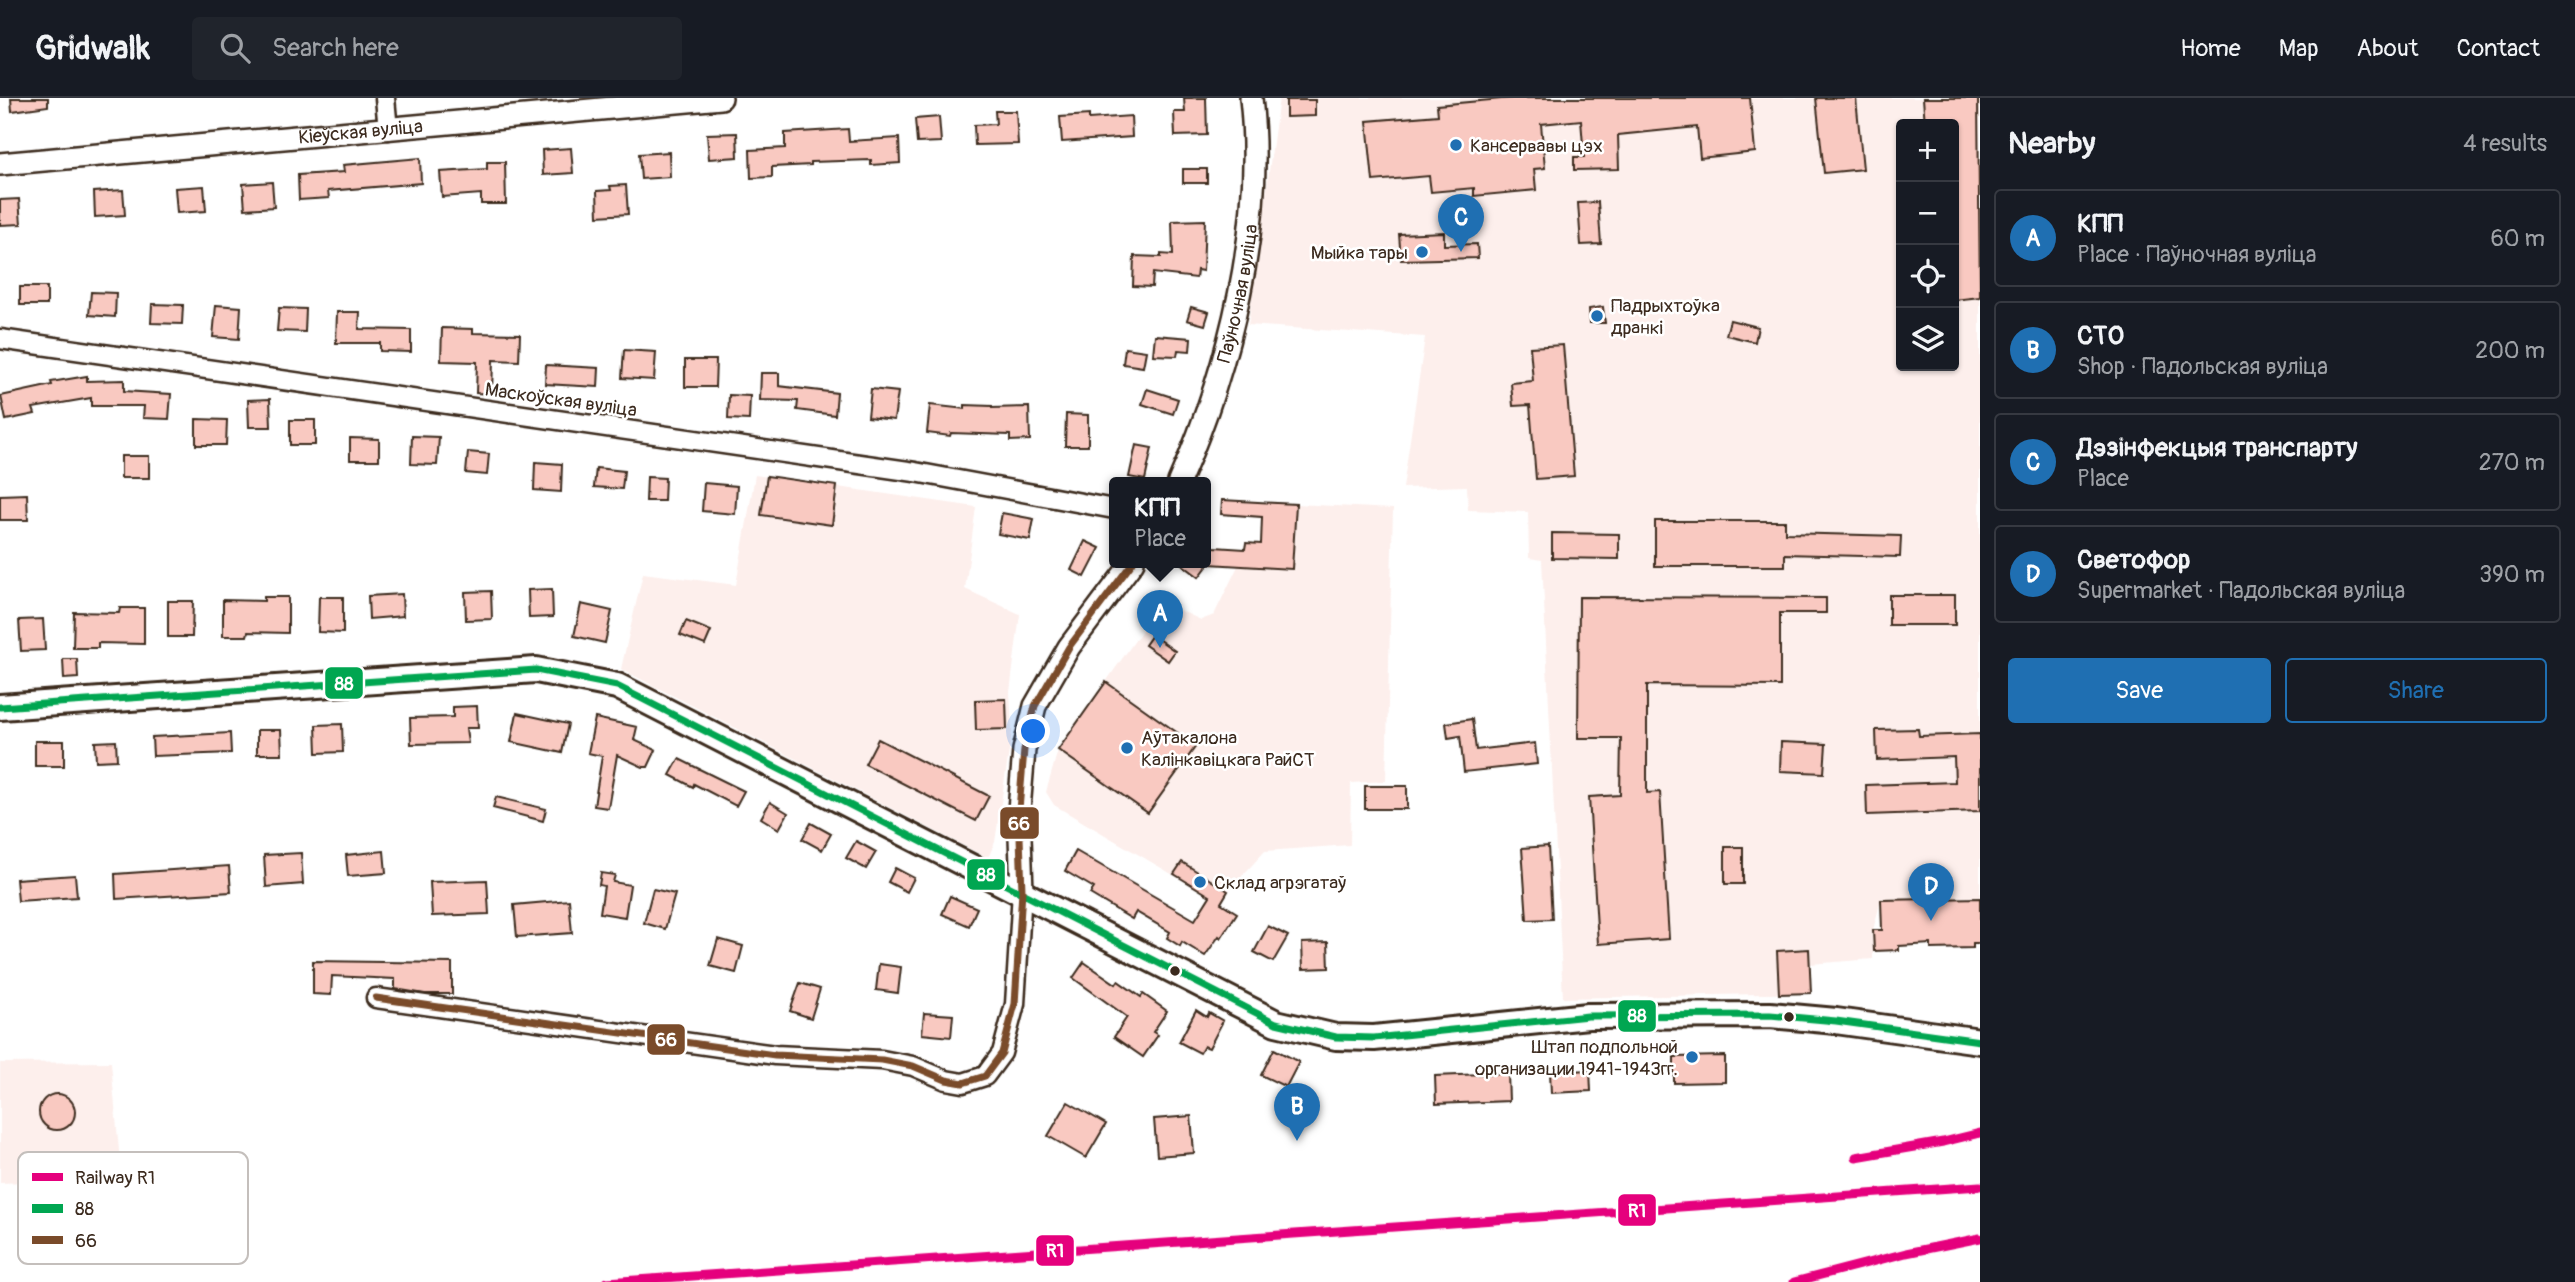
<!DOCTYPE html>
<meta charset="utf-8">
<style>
body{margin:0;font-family:Pangolin,sans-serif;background:#20242c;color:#f1f3f6}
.controls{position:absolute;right:21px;top:21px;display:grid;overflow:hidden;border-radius:7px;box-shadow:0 2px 5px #0004}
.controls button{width:63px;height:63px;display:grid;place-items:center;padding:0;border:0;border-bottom:2px solid #363941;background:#171b24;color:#f1f3f6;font:35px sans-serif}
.you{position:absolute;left:1034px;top:634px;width:24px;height:24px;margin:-18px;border:5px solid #fff;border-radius:50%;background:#1a73e8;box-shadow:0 0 0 10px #1a73e833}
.badge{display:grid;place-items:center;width:46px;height:46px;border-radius:50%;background:#1f6fb2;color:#fff;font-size:23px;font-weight:700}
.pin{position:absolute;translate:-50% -58px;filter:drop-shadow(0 2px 4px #0008)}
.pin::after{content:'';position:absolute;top:37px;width:24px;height:21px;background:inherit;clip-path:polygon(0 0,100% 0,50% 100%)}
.popup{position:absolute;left:1109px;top:379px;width:102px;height:91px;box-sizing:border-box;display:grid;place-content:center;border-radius:7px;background:#171b24;filter:drop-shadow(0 2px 5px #0005);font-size:23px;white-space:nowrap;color:#9ea1a6}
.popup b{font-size:26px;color:#f1f3f6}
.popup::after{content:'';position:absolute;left:50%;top:100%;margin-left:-14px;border:14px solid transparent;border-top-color:#171b24}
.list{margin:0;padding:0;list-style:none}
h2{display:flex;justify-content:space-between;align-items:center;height:91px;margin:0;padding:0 28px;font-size:30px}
h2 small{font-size:23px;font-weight:400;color:#9ea1a6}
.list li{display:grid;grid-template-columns:46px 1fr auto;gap:21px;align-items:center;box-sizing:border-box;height:98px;margin:0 14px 14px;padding:0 14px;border:2px solid #363941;border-radius:7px}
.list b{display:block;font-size:26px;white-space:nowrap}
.list p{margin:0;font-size:23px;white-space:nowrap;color:#9ea1a6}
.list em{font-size:23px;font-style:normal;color:#9ea1a6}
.actions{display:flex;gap:14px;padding:21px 28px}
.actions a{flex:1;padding:16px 0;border:2px solid #1f6fb2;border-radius:7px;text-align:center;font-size:24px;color:#1f6fb2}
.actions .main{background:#1f6fb2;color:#fff}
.icon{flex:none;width:38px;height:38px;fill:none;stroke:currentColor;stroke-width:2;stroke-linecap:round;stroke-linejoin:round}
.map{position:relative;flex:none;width:1980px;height:1184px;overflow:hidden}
header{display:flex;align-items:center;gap:42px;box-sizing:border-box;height:98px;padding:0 35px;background:#171b24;border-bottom:2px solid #363941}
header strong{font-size:33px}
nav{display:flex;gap:38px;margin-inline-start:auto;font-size:24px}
.search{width:490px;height:63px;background:#20242c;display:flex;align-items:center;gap:18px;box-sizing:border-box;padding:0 24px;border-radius:7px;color:#9ea1a6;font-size:26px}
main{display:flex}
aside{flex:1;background:#171b24}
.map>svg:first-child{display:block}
.built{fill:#fdefec;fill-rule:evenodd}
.building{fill:#f9c9c1;stroke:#3b2a1e;stroke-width:2}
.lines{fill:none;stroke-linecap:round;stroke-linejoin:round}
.minor-casing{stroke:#3b2a1e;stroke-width:23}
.tertiary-casing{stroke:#3b2a1e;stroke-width:26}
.secondary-casing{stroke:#3b2a1e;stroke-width:30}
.minor{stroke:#fff;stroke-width:18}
.tertiary{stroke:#fff;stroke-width:21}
.secondary{stroke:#fff;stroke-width:24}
.bus-1-casing{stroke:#fff;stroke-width:12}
.bus-2-casing{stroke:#fff;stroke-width:12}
.bus-1{stroke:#00a651;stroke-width:7}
.bus-2{stroke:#7a4b2a;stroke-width:7}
.rail-1-casing{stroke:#fff;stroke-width:14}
.rail-1{stroke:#e5007d;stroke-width:9}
.poi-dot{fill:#1f6fb2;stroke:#fff;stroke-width:2.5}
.bus-dot{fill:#3b2a1e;stroke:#fff;stroke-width:2.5}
.labels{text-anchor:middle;stroke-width:5;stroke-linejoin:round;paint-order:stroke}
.street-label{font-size:19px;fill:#3b2a1e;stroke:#fff}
.poi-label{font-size:19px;fill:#3b2a1e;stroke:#fff;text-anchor:start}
.key{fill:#fff;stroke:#c4bfbc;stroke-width:2}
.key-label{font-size:19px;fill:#3b2a1e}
.line-badge{stroke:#fff;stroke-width:2.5}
.badge-label{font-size:19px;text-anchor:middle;font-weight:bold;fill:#fff}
</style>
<header>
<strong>Gridwalk</strong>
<div class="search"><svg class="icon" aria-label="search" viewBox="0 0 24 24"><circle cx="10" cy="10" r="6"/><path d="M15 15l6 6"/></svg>Search here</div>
<nav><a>Home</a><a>Map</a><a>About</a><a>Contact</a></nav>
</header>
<main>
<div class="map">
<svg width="1980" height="1184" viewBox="0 0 1980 1184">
<rect width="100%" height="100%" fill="#fff"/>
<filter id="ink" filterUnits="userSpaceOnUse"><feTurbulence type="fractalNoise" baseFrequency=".0143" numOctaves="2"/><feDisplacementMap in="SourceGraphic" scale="14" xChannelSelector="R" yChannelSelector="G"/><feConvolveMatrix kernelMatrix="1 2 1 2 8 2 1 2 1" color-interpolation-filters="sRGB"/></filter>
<g filter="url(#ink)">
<!-- built -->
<g class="built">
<path d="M 1279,0 L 1980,0 L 1980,799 L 1881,802 L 1873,832 L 1873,861 L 1810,866 L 1811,895 L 1563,900 L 1542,462 L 1529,460 L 1528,414 L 1468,412 L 1467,388 L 1403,390 L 1425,239 L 1248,227 ZM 1901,26 L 1954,26 L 1954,268 L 1901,268 Z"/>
<polygon points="755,377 976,409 965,491 1020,516 1010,594 1012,634 995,744 988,760 621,571 643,475 736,487"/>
<polygon points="1296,406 1393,411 1386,683 1351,685 1350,747 1265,753 1230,791 1221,805 1054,707 1046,694 1058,652 1162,504 1201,522 1214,517 1238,468 1291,471"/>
<polygon points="111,964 121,1075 112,1081 0,1085 0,965"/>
</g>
<!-- building -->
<g class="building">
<polygon points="11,0 48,0 48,8 12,13"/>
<polygon points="1184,0 1206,0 1207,37 1175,38 1174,14 1185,14"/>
<polygon points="1512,0 1750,0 1755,54 1700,60 1697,29 1618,37 1619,71 1574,72 1574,59 1584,59 1581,22 1541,26 1545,70 1534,71 1536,92 1474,98 1474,90 1431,94 1429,78 1373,83 1367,23 1438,17 1437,7"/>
<polygon points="1816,0 1856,0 1863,71 1824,75"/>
<polygon points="1923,0 1978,0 1980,199 1954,202 1954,26 1925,26"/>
<polygon points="1286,2 1315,2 1315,18 1286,19"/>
<polygon points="995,13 1016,13 1018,46 975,47 974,27 996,26"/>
<polygon points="1089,17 1089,21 1131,18 1132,39 1062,44 1060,19"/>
<polygon points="939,19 941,44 917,45 915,21"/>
<polygon points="848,31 849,43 899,40 900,65 871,67 871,62 811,64 811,67 772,69 772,79 751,80 750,52 785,50 785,35"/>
<polygon points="737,35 738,59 709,61 707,36"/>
<polygon points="571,50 573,75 543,77 542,52"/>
<polygon points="669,54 670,79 641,81 639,56"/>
<polygon points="420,60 421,85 328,93 329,100 299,102 298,77 344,74 343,67"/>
<polygon points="487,64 505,64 506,106 481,106 481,96 442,99 440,74 487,71"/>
<rect x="1183" y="71" width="24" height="14"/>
<polygon points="272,84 274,109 245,111 243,86"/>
<polygon points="626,87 628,116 598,118 597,93 611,92 610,88"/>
<polygon points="204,88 206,113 177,115 175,90"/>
<polygon points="123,92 125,117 95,119 94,94"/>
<polygon points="19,101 21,126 0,127 0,102"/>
<polygon points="1598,104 1601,146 1581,147 1578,105"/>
<polygon points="1205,122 1203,173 1197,172 1196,180 1153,175 1152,189 1133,188 1134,158 1161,159 1161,156 1173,157 1172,123"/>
<polygon points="1444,134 1444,147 1477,146 1478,160 1401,162 1399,136"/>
<rect x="20" y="189" width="27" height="18"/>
<polygon points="91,194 116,195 115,219 89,217"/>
<polygon points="152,206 183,207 182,226 151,225"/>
<polygon points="216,207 241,209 239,241 213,239"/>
<polygon points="1191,209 1209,214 1205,227 1187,222"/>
<polygon points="1603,209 1605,225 1590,225 1589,211"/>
<polygon points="279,210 306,211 305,234 277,233"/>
<polygon points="337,214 360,214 359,231 411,232 411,254 380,253 380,245 336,245"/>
<polygon points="1730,222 1758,229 1755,244 1726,237"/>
<polygon points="442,230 473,231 473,235 520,236 519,263 493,262 492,296 476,295 477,264 441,263"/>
<polygon points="1155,237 1191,240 1190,253 1178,252 1177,258 1153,257"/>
<polygon points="1563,247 1574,378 1536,381 1530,307 1513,308 1511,285 1533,283 1530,249"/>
<polygon points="1125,250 1146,253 1143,269 1123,266"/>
<polygon points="624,252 656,254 654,282 622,280"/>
<polygon points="685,262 716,262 715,289 685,289"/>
<polygon points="546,267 599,270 598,289 545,286"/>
<polygon points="761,275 779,275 779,288 837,295 835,317 797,312 798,303 760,302"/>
<polygon points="87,278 87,283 124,282 124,293 171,296 169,321 143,320 144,308 91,308 91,300 33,310 35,316 6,322 1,298 52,287 51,284"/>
<polygon points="871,291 898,294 894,322 868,319"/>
<polygon points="1147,291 1178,301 1173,316 1142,306"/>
<polygon points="729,297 750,298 749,322 728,321"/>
<polygon points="270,301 271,329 249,329 248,302"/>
<polygon points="930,307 965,311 965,307 992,308 992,310 1029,309 1030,342 1010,343 1010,337 951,335 950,338 927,335"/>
<polygon points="1066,316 1088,317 1088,348 1065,348"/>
<polygon points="196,321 227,322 226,347 196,347"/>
<rect x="290" y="322" width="25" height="25"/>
<polygon points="412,338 439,339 437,367 411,366"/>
<polygon points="350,340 379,341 379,362 350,362"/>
<polygon points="1136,347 1152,350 1145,382 1129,379"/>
<polygon points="468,354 489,356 487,377 466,375"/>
<rect x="121" y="358" width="28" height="22"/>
<polygon points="535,364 562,366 561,394 534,392"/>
<polygon points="596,370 624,373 622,391 594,389"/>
<polygon points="767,378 837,388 832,427 761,417"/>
<polygon points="647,379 665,380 664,403 646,403"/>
<polygon points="704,385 737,388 735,416 702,413"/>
<polygon points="27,396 28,422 0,422 0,397"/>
<polygon points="1222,402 1296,406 1292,471 1209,466 1199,479 1179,464 1206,464 1206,443 1214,449 1245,451 1246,445 1261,446 1262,419 1221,416"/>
<polygon points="1002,415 1034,421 1030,442 998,436"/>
<polygon points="1655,423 1785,423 1785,435 1901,438 1900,459 1785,456 1785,468 1655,468"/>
<polygon points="1552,435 1619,436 1619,461 1552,460"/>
<polygon points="1085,443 1100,450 1085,479 1071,472"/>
<polygon points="552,491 553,519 529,520 528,492"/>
<polygon points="491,493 492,521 466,522 465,494"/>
<polygon points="402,496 403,518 369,521 368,498"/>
<rect x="1889" y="497" width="66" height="30"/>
<polygon points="264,499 288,499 288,535 248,534 247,538 223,538 223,502 264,503"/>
<polygon points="319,499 343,499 343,535 318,534"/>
<polygon points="1579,499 1826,500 1826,515 1780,515 1780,588 1647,587 1647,695 1660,694 1669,841 1598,846 1589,699 1620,697 1621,640 1578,640"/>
<polygon points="168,503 193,503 192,539 168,539"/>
<polygon points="581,506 612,513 605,545 574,538"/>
<polygon points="120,510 144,510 144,546 98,545 98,550 73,550 74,514 119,515"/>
<polygon points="43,521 45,552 21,553 19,522"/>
<polygon points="686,523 711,533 705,547 680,537"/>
<polygon points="1152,537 1175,553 1168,563 1145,547"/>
<polygon points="63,561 77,561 78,580 64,581"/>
<polygon points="1106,584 1196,648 1148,715 1058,652"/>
<polygon points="1006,601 1007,631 976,632 975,602"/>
<polygon points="477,608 478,630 466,630 468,645 411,646 410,620 453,619 453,609"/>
<polygon points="517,615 568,626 562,655 511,644"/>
<polygon points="595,620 637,629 634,642 656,652 648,669 643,669 617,657 608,710 594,708 602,658 588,655"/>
<polygon points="1472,621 1476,652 1535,645 1537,666 1464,674 1460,638 1448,640 1446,625"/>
<polygon points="342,626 343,654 317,655 316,627"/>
<polygon points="1918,631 1919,638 1980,636 1980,713 1867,717 1866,687 1955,684 1954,659 1877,662 1876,632"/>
<polygon points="257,632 281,632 282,656 257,656"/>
<polygon points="230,635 231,655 153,658 152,639"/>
<polygon points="878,641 989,698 976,723 865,666"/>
<rect x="35" y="643" width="29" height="25"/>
<polygon points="116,643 117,662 96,663 95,644"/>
<polygon points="1781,644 1826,646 1824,675 1780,673"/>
<polygon points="679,661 744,693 736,708 694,686 693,689 670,677"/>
<rect x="1365" y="688" width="42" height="23"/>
<polygon points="496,699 546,711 543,723 493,710"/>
<polygon points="770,704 788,715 779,731 761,720"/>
<polygon points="811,725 831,736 822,752 802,741"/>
<polygon points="856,743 876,754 866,771 846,760"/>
<polygon points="1548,748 1552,821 1527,822 1522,750"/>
<rect x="1725" y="749" width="18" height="37"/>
<polygon points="384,753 386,775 348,778 346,757"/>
<polygon points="1076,753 1195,822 1210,798 1174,776 1182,764 1228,793 1221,805 1237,815 1221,840 1219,838 1205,858 1182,844 1180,848 1167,840 1170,834 1136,814 1132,821 1090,796 1094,790 1065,773"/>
<polygon points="301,755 303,786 266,789 264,757"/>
<polygon points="229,768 231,794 116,801 115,776"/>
<polygon points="895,770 914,780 907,794 888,784"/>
<polygon points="601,775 615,777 613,784 630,787 625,819 600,815 604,788 599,787"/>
<polygon points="75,777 77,799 18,803 16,781"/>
<polygon points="487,782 489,816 432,818 430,784"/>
<polygon points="653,791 675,796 665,831 644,825"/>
<polygon points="950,798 977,810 969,828 942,816"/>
<polygon points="1980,800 1980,845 1973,845 1973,850 1931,851 1931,846 1899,848 1899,852 1874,853 1873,832 1882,832 1881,802"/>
<polygon points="569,802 572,835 517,839 514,807"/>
<polygon points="1268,828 1288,838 1273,864 1254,854"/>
<polygon points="718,841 743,848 736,875 710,868"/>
<polygon points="1328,844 1329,870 1303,871 1302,845"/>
<polygon points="1809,851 1811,895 1779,896 1777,853"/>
<polygon points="313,863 452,865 452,896 425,896 395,891 395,881 332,878 331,897 313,896"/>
<polygon points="1084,864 1116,886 1118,883 1141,899 1143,896 1167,913 1153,934 1158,937 1143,959 1114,939 1127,919 1073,880"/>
<polygon points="879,866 901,869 898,895 876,892"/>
<polygon points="800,885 820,891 811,920 790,913"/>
<polygon points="1196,912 1207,919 1209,915 1223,923 1209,950 1204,948 1200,955 1179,944"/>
<polygon points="924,915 953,917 951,939 922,936"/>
<polygon points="1274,951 1299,964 1286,989 1261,977"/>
<polygon points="1725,958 1725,984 1674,985 1674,959"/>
<polygon points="1590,972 1591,993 1551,995 1550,974"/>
<polygon points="1508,975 1509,1003 1436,1006 1435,978"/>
<circle cx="57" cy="1014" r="18"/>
<polygon points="1068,1004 1106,1026 1086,1060 1048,1038"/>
<polygon points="1191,1018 1194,1055 1157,1058 1154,1021"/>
</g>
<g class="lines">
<!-- minor casing -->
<g class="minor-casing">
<g id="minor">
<polyline points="385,0 388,32"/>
<polyline points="0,241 915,374 1114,411"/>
<polyline points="376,900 775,957 882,962 913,968 946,982 963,985 985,978 1002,955 1015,906 1022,793"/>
</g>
</g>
<!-- tertiary casing -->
<g class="tertiary-casing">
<g id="tertiary">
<path id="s1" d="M 0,66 L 721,0"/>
<path id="s2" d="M 1179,384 C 1230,268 1265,126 1251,0"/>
<polyline points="1022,793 1019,712 1024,652 1035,608 1069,549 1133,464"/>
</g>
</g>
<!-- secondary casing -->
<g class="secondary-casing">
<polyline id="secondary" points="0,609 536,572 617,588 1276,925 1336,939 1374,940 1588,918 1770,917 1836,923 1980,943"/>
</g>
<!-- minor -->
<use href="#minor" class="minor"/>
<!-- tertiary -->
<use href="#tertiary" class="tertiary"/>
<!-- secondary -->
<use href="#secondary" class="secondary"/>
<!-- bus-1 casing -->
<g class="bus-1-casing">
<polyline id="bus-1" points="0,609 536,572 617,588 1276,925 1336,939 1374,940 1588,918 1770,917 1836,923 1980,943"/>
</g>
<!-- bus-2 casing -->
<g class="bus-2-casing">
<polyline id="bus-2" points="376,900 775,957 882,962 913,968 946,982 963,985 985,978 1002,955 1015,906 1022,793 1019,712 1024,652 1035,608 1069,549 1133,464"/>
</g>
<!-- bus-1 -->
<use href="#bus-1" class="bus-1"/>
<!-- bus-2 -->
<use href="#bus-2" class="bus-2"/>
<!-- rail-1 casing -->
<g class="rail-1-casing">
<g id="rail-1">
<polyline points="1856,1059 1943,1044 1980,1035"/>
<polyline points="607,1184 1980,1088"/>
<polyline points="1794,1184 1906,1155 1980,1140"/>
</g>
</g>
<!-- rail-1 -->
<use href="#rail-1" class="rail-1"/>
</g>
</g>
<!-- markers -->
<g class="poi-dot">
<circle cx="1456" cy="47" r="7"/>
<circle cx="1422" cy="154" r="7"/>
<circle cx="1597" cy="218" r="7"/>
<circle cx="1127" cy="650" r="7"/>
<circle cx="1200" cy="784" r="7"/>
<circle cx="1692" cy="959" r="7"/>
</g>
<g class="bus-dot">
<circle cx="1175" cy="873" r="6"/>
<circle cx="1789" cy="919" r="6"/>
</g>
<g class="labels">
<!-- street labels -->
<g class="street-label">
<text dy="7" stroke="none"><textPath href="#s1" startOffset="362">Кіеўская вуліца</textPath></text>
<text dy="7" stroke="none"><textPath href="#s2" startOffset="198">Паўночная вуліца</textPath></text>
<text transform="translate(561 301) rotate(8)" y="7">Маскоўская вуліца</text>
</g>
<!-- poi labels -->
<g class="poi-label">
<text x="1470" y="54">Кансервавы цэх</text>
<text x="1408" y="161" text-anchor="end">Мыйка тары</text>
<text x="1611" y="214">Падрыхтоўка<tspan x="1611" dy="22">дранкі</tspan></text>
<text x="1141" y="646">Аўтакалона<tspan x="1141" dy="22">Калінкавіцкага РайСТ</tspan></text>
<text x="1214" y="791">Склад агрэгатаў</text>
<text x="1678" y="955" text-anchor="end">Штап подпольной<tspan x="1678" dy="22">организации 1941-1943гг.</tspan></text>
</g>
</g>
<!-- legend -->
<rect x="18" y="1054" width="230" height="112" rx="10" class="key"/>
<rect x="32" y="1075" width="31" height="8" fill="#e5007d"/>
<rect x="32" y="1106" width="31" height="9" fill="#00a651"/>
<rect x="32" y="1138" width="31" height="8" fill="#7a4b2a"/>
<g class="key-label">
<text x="75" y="1086">Railway R1</text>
<text x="75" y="1117">88</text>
<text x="75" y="1149">66</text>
</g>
<g class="line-badge">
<rect x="324" y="568" width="40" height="34" rx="7" fill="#00a651"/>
<rect x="999" y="708" width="41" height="34" rx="7" fill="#7a4b2a"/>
<rect x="966" y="760" width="40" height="33" rx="7" fill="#00a651"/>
<rect x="1617" y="901" width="40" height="34" rx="7" fill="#00a651"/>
<rect x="646" y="925" width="40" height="33" rx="7" fill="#7a4b2a"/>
<rect x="1617" y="1095" width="40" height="34" rx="7" fill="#e5007d"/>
<rect x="1035" y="1136" width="40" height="33" rx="7" fill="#e5007d"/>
</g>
<g class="badge-label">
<text x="344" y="592">88</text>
<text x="1019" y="732">66</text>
<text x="986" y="783">88</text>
<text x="1637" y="924">88</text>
<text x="666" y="948">66</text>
<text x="1637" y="1119">R1</text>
<text x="1055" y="1159">R1</text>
</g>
</svg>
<div class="controls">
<button>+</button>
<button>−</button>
<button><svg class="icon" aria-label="locate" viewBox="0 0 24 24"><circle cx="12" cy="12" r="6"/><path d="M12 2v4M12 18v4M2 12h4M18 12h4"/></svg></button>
<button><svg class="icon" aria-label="layers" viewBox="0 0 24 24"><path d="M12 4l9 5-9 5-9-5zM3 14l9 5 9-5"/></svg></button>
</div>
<div class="you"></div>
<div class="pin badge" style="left:1160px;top:550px">A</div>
<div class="popup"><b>КПП</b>Place</div>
<div class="pin badge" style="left:1297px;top:1043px">B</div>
<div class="pin badge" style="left:1461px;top:154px">C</div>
<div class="pin badge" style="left:1931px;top:823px">D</div>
</div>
<aside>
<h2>Nearby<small>4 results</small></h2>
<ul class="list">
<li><span class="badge">A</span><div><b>КПП</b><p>Place · Паўночная вуліца</p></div><em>60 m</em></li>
<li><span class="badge">B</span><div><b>СТО</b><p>Shop · Падольская вуліца</p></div><em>200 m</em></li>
<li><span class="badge">C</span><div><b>Дэзінфекцыя транспарту</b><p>Place</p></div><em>270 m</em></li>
<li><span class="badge">D</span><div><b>Светофор</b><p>Supermarket · Падольская вуліца</p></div><em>390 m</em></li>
</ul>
<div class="actions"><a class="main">Save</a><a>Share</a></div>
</aside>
</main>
